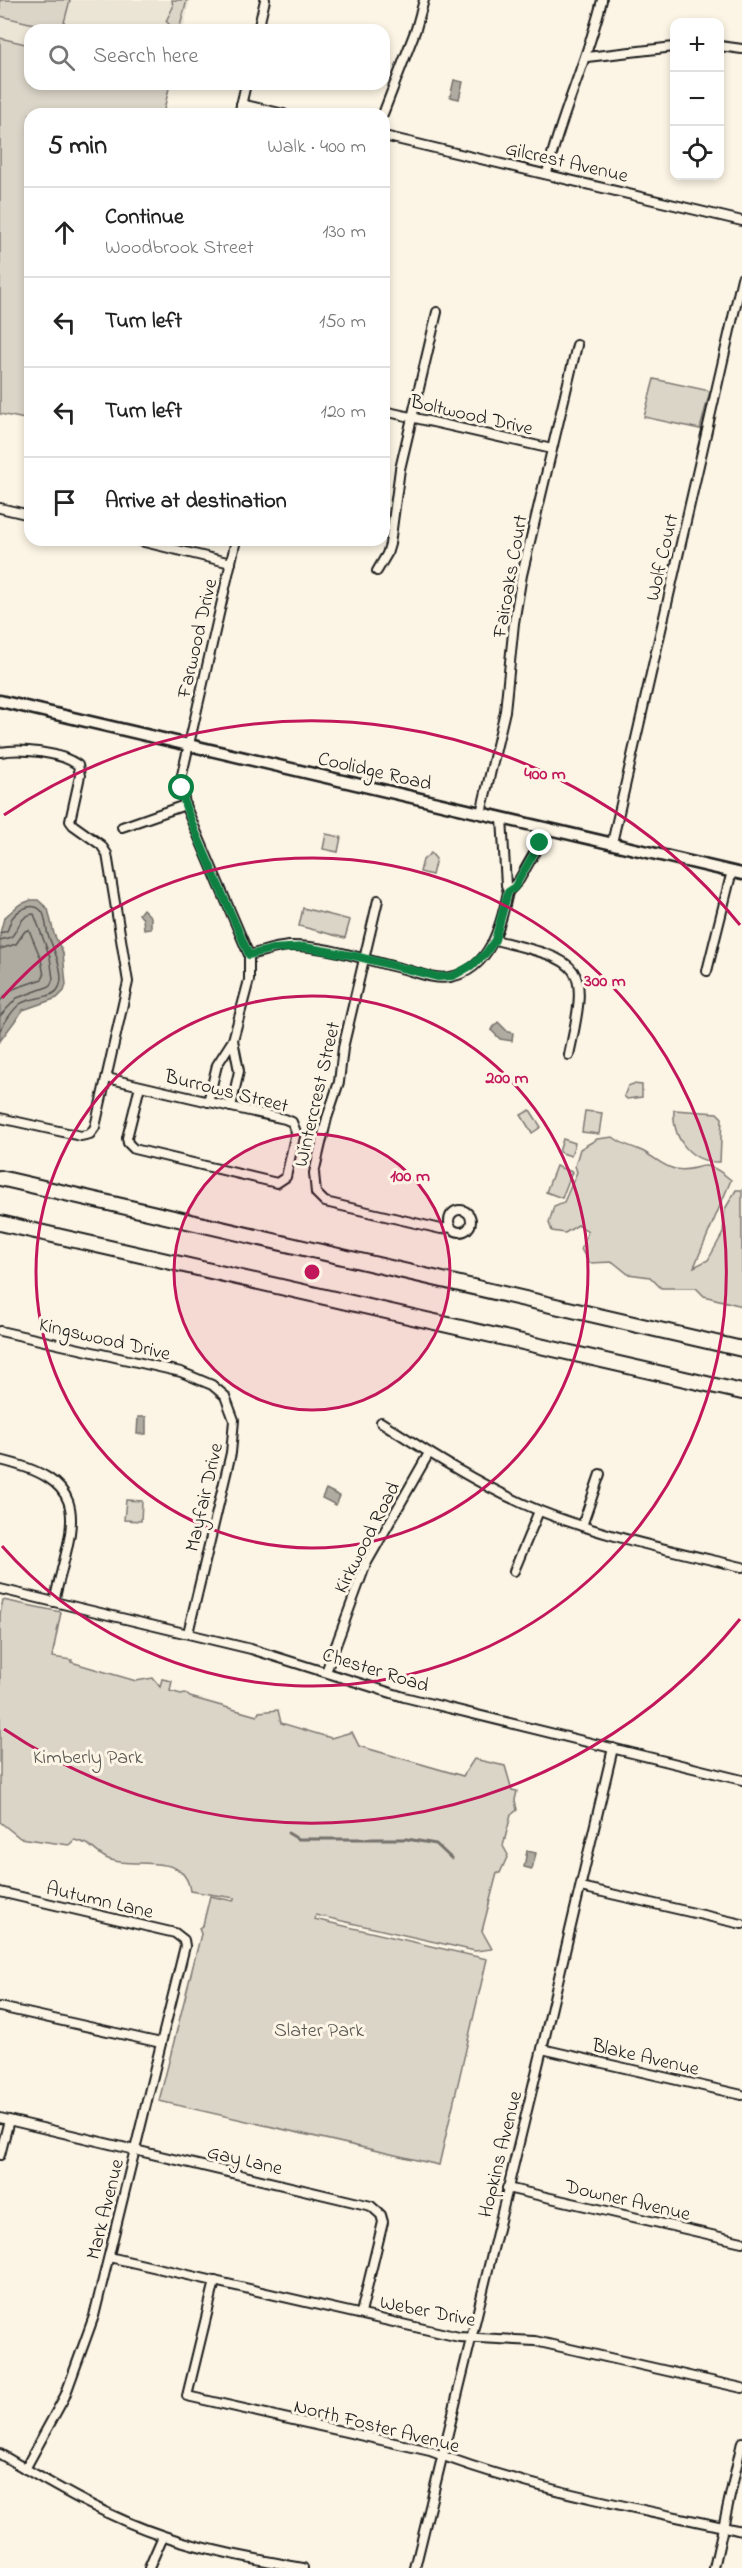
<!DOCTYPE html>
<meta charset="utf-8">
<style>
body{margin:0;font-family:"Indie Flower",sans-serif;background:#f6f6f6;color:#222}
.controls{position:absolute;right:18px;top:18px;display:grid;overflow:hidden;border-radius:12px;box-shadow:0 3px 9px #0003}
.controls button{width:54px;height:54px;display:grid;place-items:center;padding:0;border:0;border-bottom:2px solid #e0e0e0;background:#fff;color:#222;font:30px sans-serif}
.stop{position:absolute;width:18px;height:18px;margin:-14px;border:4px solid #0b8043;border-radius:50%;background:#fff}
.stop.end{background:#0b8043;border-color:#fff;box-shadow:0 2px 6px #0008}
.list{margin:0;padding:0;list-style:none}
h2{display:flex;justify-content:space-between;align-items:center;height:78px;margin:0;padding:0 24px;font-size:26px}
h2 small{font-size:20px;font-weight:400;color:#767676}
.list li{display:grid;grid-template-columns:39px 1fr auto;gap:18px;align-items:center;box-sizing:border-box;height:90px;padding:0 24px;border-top:2px solid #e0e0e0}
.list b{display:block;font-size:22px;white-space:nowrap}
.list p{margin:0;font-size:20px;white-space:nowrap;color:#767676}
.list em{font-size:20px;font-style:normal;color:#767676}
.icon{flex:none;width:33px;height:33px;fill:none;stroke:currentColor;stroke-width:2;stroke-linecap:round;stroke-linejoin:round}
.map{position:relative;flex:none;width:742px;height:2568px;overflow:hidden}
.search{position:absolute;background:#fff;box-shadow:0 3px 9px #0003;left:24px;top:24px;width:366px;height:66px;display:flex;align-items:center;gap:15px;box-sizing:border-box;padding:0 21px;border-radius:18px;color:#767676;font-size:22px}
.panel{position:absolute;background:#fff;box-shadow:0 3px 9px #0003;left:24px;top:108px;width:366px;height:438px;border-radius:18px}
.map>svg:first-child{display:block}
.built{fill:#ebe5d6}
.green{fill:#dbd5c8;stroke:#7c7872;stroke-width:1.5}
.water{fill:#b0aba1;stroke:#75726c;stroke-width:1.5}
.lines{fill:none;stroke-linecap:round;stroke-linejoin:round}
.shore{stroke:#575551;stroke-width:1.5}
.stream{stroke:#75726c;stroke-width:3}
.street-casing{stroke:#1c1c1c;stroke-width:12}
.secondary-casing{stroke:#1c1c1c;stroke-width:15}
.highway-casing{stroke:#1c1c1c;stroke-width:18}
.street{stroke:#fcf5e5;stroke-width:8}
.secondary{stroke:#fcf5e5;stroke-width:10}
.highway{stroke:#fcf5e5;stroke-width:14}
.route{stroke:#0b8043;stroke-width:8}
.ring{fill:none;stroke:#c2185b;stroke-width:3}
.labels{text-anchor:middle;stroke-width:6;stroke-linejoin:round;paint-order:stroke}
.street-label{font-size:20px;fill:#1c1c1c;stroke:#fcf5e5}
.park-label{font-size:20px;fill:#555450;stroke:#fcf5e5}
.centre{fill:#c2185b;stroke:#fcf5e5;stroke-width:3}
.ring-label{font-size:18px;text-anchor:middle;font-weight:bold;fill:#c2185b;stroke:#fcf5e5;stroke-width:6;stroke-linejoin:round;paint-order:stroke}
</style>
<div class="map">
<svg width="742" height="2568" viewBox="0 0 742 2568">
<rect width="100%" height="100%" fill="#fcf5e5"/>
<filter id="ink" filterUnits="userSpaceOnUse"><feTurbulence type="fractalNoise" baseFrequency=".0167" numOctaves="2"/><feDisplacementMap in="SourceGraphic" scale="12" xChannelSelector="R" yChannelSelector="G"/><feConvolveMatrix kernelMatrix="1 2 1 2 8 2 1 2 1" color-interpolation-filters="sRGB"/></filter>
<g filter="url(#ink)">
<!-- built -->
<polygon class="built" points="0,0 190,0 183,30 30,30 30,45 0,38"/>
<!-- green -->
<g class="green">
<polygon points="0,0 70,0 62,30 59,30 0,16"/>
<polygon points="172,0 187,0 179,30 167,30 170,25 166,21 173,7"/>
<polygon points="0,38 30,45 30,84 170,84 163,114 30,114 30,420 0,414"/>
<polygon points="654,379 710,391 700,429 644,417"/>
<polygon points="326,834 341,837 338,852 323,849"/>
<polygon points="431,853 436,859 432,875 420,872 423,860"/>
<polygon points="303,908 350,920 345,938 299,926"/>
<polygon points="633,1084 642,1085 642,1097 627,1099 624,1096 628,1086"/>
<polygon points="530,1110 541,1127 532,1133 521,1115"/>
<path d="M 674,1110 L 717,1113 L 722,1118 L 720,1162 C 690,1163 672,1138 674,1110 Z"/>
<polygon points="585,1111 602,1113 599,1134 582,1132"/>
<path d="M 613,1137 C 626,1147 630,1145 642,1151 C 653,1156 663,1167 675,1169 C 703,1174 699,1153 731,1180 L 694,1267 L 708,1260 L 723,1233 L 725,1209 L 736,1190 L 742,1190 L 742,1306 L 704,1296 L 696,1288 L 661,1288 L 650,1277 L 628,1274 L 613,1262 L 589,1263 L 581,1249 L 588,1231 L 578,1225 L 565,1233 L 552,1231 L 549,1223 L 554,1206 L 564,1202 L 577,1172 L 575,1166 L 580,1149 L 597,1139 Z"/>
<polygon points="563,1139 575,1143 571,1156 559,1152"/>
<polygon points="556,1166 572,1172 562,1198 546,1192"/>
<polygon points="126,1500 142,1501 141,1521 124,1520"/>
<path d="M 3,1600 L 61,1612 L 52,1657 L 72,1660 L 71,1662 L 136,1681 L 153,1678 L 160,1687 L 162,1679 L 172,1681 L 170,1691 L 181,1694 L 185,1693 L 190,1697 L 257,1716 L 259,1712 L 278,1710 L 281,1723 L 331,1738 L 352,1732 L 359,1746 L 463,1776 L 474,1759 L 505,1766 L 512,1790 L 517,1791 L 515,1800 L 517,1810 L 511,1815 L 503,1846 L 508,1855 L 500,1873 L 497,1873 L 482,1931 L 492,1949 L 475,1951 L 316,1915 L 314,1919 L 487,1959 L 439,2165 L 159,2101 L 201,1934 L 199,1928 L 203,1925 L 210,1896 L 233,1901 L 235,1898 L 190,1891 C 185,1849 132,1871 106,1858 C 91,1850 95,1845 74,1840 L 69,1845 L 20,1838 L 0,1822 L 0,1614 Z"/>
</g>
<!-- water -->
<g class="water">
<polygon points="454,80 463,82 459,99 450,97"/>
<polygon points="31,900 38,900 48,909 54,934 63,953 66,985 64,991 57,998 23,1010 0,1041 0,933 4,918 19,905"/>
<polygon points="143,909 151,917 151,929 144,930 143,919 139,914"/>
<polygon points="498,1022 508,1032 513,1033 512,1041 500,1039 491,1030"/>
<polygon points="138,1417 146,1417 146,1434 137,1434"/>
<polygon points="326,1489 340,1496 336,1505 322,1498"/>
<polygon points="527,1851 536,1853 532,1869 524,1867"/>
</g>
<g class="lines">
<!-- shore -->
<g class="shore">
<path d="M 0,933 L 7,931 C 9,927 10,922 12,918 C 19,909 35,900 43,913 C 46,919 46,929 48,935 C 53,948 67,976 58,989 C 52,999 30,997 20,1004 C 11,1011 6,1021 0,1030"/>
<path d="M 0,940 L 11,937 C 19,929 20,915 34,914 L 50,957 L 53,979 L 50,986 L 17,998 L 0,1016"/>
<polyline points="0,949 16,944 25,931 29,930 41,959 44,976 42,979 13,989 0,1001"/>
</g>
<!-- stream -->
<polyline class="stream" points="288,1833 298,1839 407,1839 436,1844 452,1859"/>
<!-- street casing -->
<g class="street-casing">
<g id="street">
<polyline points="258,30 265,0"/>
<polyline points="720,46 742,49"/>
<polyline points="587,57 674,47"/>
<polyline points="241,104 284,114"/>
<polyline points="239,114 246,84"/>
<polyline points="383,114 416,29 424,0"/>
<polyline points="384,136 742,221"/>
<path d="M 547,173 C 561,114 588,59 602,0"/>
<polyline points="384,411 552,449"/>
<polyline points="0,508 30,515"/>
<polyline points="136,540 231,563"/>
<polyline points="377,571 387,554 390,544 400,469 437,312"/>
<path d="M 0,752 C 21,748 60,752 78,765 L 80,776 L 70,821 L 73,825 L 101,845 L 107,854 L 128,982 L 95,1127 L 90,1134 L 81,1136 L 0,1118"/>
<polyline points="481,813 505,711 514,623 522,575 577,345"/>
<polyline points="502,818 506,885 508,892 519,880 548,829"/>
<polyline points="122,827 185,805"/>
<polyline points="612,843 742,278"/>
<polyline points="378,900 343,1048 339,1082 327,1118 314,1173 316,1193 325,1202 441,1229 450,1227"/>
<path d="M 495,940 C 585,962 589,963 569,1055"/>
<path d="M 249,955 C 262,952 275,947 289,946 C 326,945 364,960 400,968 C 416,972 434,980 450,977 C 490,970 501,925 508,892"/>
<polyline points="707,971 732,871"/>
<path d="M 107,1078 C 166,1092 226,1106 285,1119 L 292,1122 L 296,1132 L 286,1177 L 277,1183 L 134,1149 L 128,1143 L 127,1138 L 140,1086"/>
<polyline points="208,1102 217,1065 233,1040 249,980 249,955 185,805 181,779 236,540"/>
<polyline points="231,1107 239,1071 233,1040"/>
<circle cx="460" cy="1221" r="11"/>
<polyline points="0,1331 181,1372 212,1385 225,1396 234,1420 231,1453 188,1633"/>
<path d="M 381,1422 C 432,1455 484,1488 540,1511 C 605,1537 674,1551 742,1567"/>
<path d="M 0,1460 C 99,1483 71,1525 54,1602"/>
<polyline points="582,1526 600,1474"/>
<polyline points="514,1571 539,1511"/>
<polyline points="0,1589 251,1649 404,1697 742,1780"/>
<polyline points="326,1672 366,1564 429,1453"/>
<polyline points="581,1887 742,1924"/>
<polyline points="0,1892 175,1933 184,1940 185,1946 94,2316 65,2396 25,2469"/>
<polyline points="0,2007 161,2043"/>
<polyline points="542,2049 742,2095"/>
<polyline points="0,2118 371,2206 381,2215 383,2222 361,2313"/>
<polyline points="0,2155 9,2120"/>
<polyline points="507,2188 742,2242"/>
<polyline points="109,2257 459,2337 535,2341 742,2388"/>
<path d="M 215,2281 L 187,2396 L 430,2451 C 531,2490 637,2508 742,2531"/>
<path d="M 0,2454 C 52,2484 106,2517 164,2536 C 209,2551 256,2559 303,2568"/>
<polyline points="149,2568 163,2536"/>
<polyline points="415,2568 542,2049 613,1748"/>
<polyline points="714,2568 742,2442"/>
</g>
</g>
<!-- secondary casing -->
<g class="secondary-casing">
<polyline id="secondary" points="0,701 742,874"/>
</g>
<!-- highway casing -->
<g class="highway-casing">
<g id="highway">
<polyline points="0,1178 742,1349"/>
<polyline points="0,1223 742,1392"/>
</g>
</g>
<!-- street -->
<use href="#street" class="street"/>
<!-- secondary -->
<use href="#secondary" class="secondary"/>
<!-- highway -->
<use href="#highway" class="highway"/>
</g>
</g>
<g class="lines" filter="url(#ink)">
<!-- route -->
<polyline class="route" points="182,788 185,805 193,826 249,955 272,949 304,947 355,956 438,977 453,976 474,964 486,953 495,940 508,892 514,888 540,843"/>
</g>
<!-- distance rings -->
<circle cx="312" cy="1272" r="138" fill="#c2185b" fill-opacity=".12"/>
<g class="ring">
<circle cx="312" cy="1272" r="138"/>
<circle cx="312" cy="1272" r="276"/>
<path d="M2 998A414 414 0 1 1 2 1546"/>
<path d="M740 1619A551 551 0 0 1 4 1729M4 815A551 551 0 0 1 740 925"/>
</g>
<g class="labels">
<!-- street labels -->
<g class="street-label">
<text transform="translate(567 161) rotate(13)" y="7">Gilcrest Avenue</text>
<text transform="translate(472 414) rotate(13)" y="7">Boltwood Drive</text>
<text transform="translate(661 557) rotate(-77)" y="7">Wolf Court</text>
<text transform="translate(509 576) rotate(-80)" y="7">Fairoaks Court</text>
<text transform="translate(196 638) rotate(-77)" y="7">Farwood Drive</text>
<text transform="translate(375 770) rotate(13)" y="7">Coolidge Road</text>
<text transform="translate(227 1090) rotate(14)" y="7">Burrows Street</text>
<text transform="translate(316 1094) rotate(-77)" y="7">Wintercrest Street</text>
<text transform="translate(105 1338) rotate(13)" y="7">Kingswood Drive</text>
<text transform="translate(203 1497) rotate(-77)" y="7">Mayfair Drive</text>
<text transform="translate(366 1537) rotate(-63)" y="7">Kirkwood Road</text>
<text transform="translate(376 1669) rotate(17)" y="7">Chester Road</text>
<text transform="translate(100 1899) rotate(13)" y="7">Autumn Lane</text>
<text transform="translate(646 2056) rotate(13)" y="7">Blake Avenue</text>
<text transform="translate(499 2154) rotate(-76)" y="7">Hopkins Avenue</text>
<text transform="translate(245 2159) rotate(13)" y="7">Gay Lane</text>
<text transform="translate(628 2199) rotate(13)" y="7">Downer Avenue</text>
<text transform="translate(104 2209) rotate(-76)" y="7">Mark Avenue</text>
<text transform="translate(428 2310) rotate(11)" y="7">Weber Drive</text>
<text transform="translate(377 2425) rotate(14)" y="7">North Foster Avenue</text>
</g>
<!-- park labels -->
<g class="park-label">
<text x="88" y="1763">Kimberly Park</text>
<text x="319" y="2036">Slater Park</text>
</g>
</g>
<circle cx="312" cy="1272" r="9" class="centre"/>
<g class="ring-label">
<text x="545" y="779">400 m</text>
<text x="605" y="986">300 m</text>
<text x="507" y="1083">200 m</text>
<text x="410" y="1181">100 m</text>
</g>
</svg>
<div class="controls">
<button>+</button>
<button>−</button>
<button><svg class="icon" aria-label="locate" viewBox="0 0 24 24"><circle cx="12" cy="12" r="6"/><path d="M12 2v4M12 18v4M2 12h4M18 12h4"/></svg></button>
</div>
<div class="stop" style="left:182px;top:788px"></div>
<div class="stop end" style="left:540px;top:843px"></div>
<div class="search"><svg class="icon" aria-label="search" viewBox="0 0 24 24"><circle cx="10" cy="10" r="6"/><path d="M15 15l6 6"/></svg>Search here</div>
<section class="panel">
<h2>5 min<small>Walk · 400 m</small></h2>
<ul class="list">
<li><svg class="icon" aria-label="ahead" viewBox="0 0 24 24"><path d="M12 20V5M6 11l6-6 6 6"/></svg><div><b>Continue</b><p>Woodbrook Street</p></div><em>130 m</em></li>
<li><svg class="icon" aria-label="left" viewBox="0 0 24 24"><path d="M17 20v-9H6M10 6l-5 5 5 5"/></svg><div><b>Turn left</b></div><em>150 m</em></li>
<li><svg class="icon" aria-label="left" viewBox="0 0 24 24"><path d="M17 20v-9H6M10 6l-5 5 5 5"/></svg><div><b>Turn left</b></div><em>120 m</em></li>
<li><svg class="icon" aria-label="arrive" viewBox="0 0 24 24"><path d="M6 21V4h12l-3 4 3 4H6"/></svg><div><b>Arrive at destination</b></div></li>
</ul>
</section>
</div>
